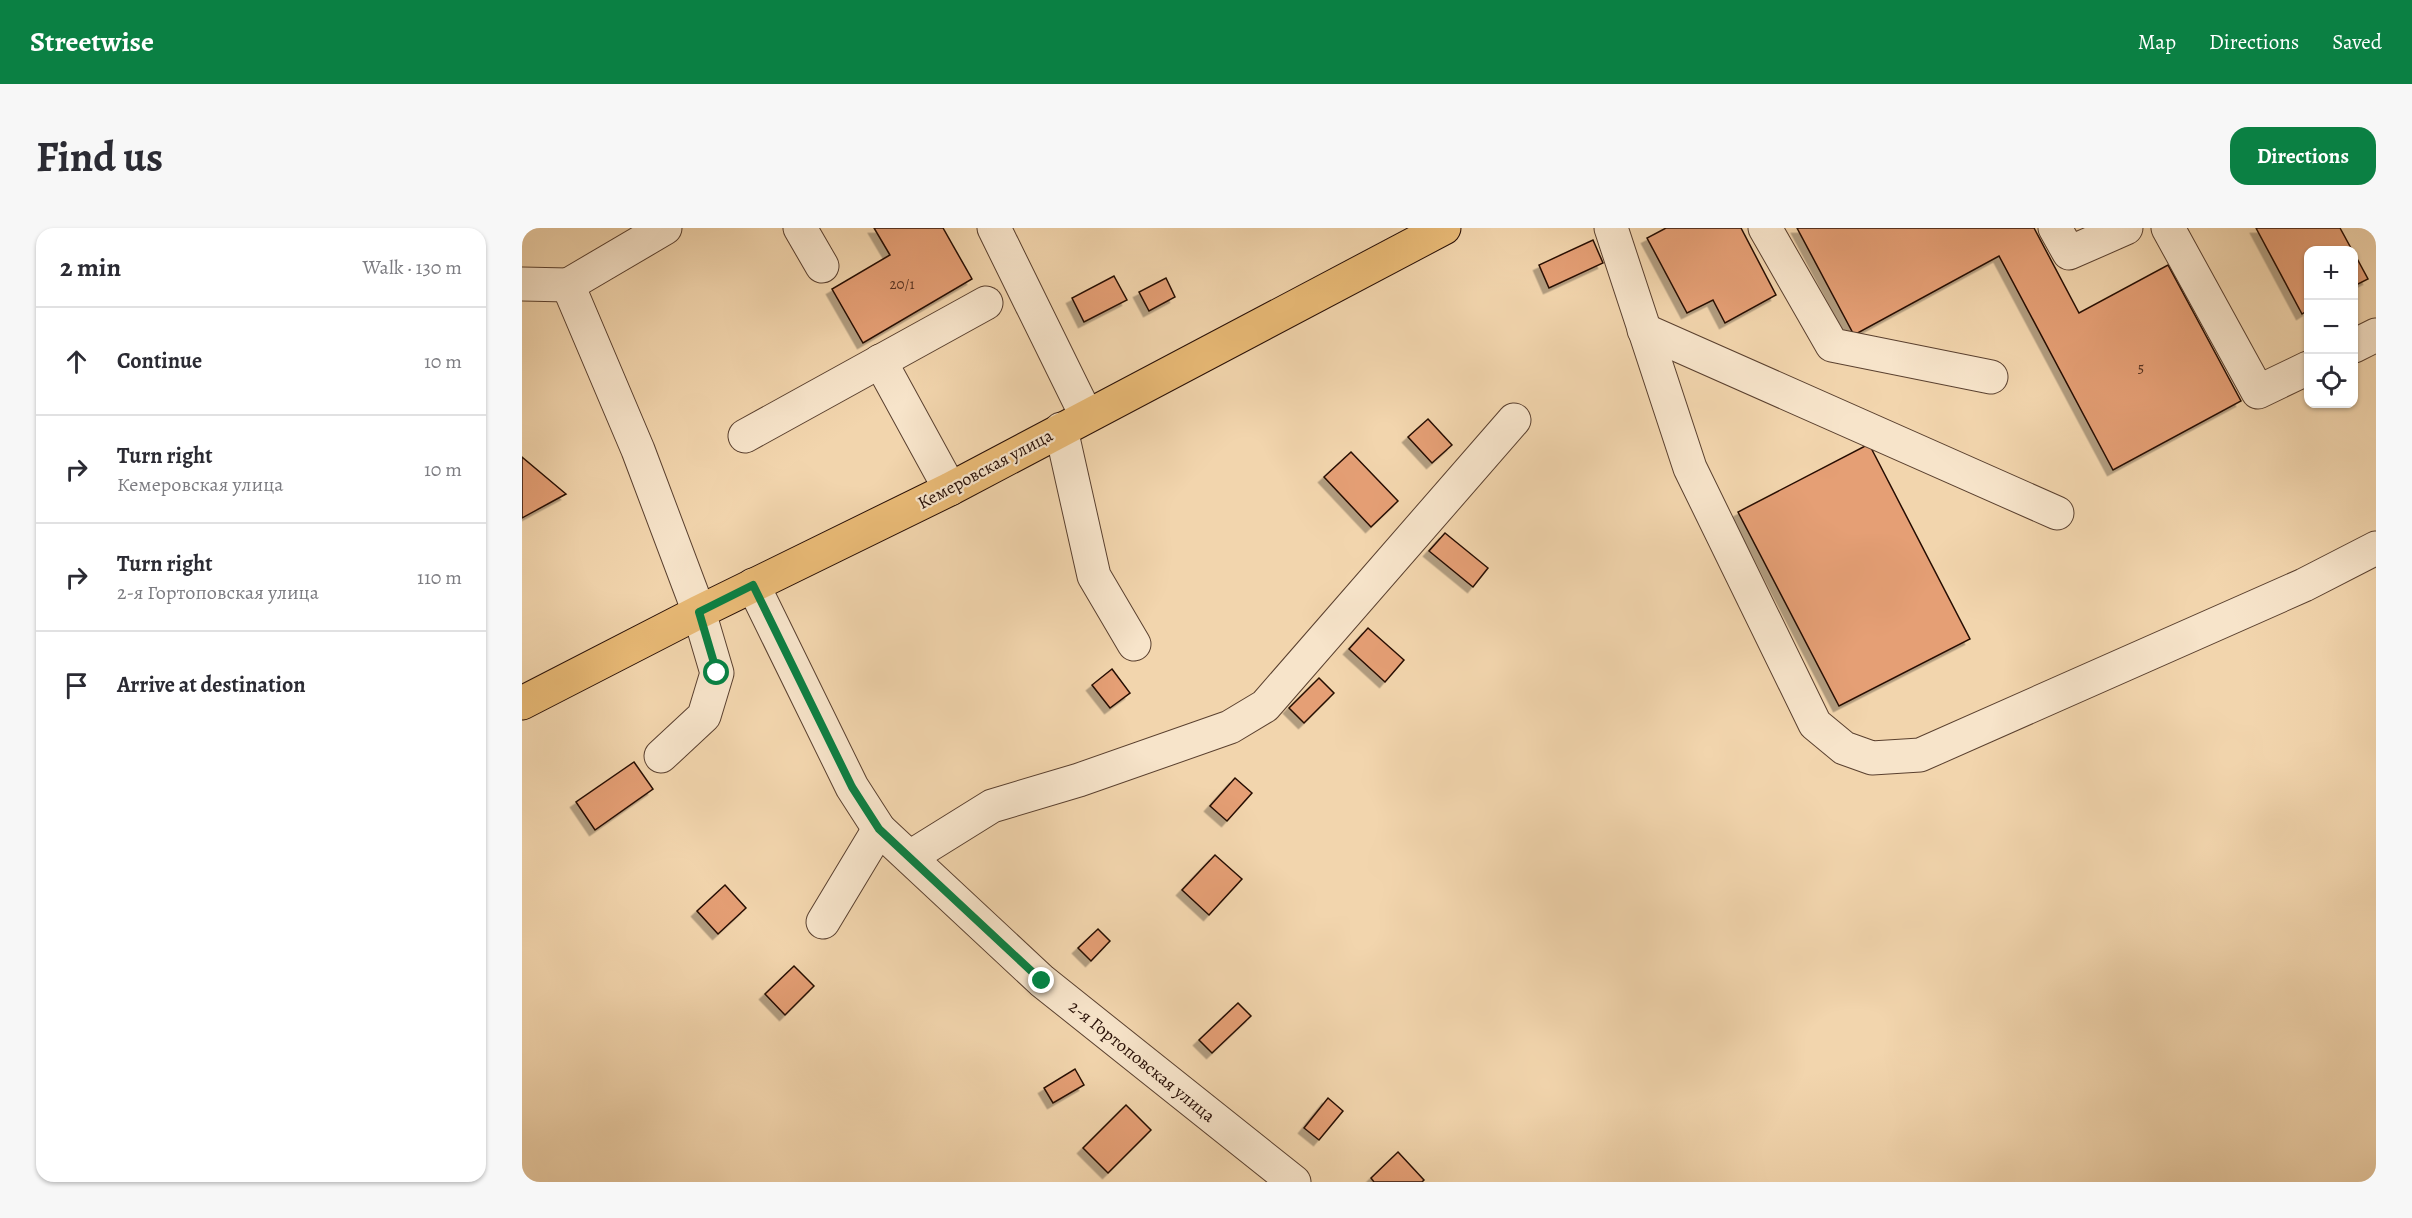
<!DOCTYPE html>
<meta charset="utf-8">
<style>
body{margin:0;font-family:Alegreya,serif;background:#f7f7f7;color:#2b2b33}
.controls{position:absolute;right:18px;top:18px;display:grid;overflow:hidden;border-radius:12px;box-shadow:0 2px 4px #0004}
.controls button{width:54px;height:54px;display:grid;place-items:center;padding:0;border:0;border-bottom:2px solid #e1e1e2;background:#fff;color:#2b2b33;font:30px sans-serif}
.stop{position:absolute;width:18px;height:18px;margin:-14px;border:4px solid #0b8043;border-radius:50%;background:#fff}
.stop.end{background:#0b8043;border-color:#fff;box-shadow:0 2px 6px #0008}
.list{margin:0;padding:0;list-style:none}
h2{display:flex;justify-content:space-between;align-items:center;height:78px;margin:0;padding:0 24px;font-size:26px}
h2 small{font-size:20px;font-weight:400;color:#7c7c81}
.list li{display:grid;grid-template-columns:39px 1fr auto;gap:18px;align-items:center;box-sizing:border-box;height:108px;padding:0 24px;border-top:2px solid #e1e1e2}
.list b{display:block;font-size:22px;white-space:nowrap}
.list p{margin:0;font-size:20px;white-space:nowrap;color:#7c7c81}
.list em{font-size:20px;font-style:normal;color:#7c7c81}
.icon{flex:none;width:33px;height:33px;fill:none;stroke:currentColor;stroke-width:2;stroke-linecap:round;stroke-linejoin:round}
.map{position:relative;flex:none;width:1854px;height:954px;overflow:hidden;border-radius:18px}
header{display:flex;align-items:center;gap:36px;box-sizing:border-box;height:84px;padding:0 30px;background:#0b8043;color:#fff}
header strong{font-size:28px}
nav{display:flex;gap:33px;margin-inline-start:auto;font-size:21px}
.intro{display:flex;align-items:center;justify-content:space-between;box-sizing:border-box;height:144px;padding:0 36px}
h1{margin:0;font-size:42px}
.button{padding:15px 27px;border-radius:18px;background:#0b8043;color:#fff;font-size:21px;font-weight:700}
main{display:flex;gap:36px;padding:0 36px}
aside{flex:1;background:#fff;border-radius:18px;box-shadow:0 2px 4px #0004}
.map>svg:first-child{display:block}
.building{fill:#e59f75;stroke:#270e05;stroke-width:1.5;filter:url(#shadow)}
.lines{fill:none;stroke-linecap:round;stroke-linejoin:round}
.minor-casing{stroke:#5a402f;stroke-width:35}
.major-casing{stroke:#270e05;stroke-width:35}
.minor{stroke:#f7e4ca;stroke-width:33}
.major{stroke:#e9ba76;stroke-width:33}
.route{stroke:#0b8043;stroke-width:8}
.labels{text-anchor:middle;stroke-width:4.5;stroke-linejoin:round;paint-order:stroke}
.number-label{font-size:15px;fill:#563221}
.street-label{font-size:18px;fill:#270e05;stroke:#f7e4ca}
</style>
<header>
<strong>Streetwise</strong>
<nav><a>Map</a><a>Directions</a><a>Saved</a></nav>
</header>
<div class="intro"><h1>Find us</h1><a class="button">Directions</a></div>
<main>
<aside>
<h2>2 min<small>Walk · 130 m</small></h2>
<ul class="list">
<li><svg class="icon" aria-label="ahead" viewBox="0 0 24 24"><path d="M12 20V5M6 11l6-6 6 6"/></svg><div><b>Continue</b></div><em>10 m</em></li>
<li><svg class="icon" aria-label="right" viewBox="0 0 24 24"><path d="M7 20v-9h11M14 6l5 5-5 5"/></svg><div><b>Turn right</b><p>Кемеровская улица</p></div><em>10 m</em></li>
<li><svg class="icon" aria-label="right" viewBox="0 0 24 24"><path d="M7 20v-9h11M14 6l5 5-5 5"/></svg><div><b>Turn right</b><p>2-я Гортоповская улица</p></div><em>110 m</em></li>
<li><svg class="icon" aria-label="arrive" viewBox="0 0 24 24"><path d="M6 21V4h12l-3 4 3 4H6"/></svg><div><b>Arrive at destination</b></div></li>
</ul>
</aside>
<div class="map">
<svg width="1854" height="954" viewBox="0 0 1854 954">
<defs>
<filter id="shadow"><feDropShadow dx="-5.5" dy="5.5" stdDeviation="0" flood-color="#0004"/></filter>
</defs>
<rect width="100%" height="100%" fill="#f2d5ad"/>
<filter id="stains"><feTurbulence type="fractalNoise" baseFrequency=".00333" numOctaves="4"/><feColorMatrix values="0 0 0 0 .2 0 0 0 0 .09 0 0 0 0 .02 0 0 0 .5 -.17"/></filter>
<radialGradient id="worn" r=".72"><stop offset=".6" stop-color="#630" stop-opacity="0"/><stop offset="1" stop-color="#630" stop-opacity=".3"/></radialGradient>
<!-- building -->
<g class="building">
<polygon points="352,0 421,0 450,51 341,115 310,61 368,27"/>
<polygon points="1144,0 1219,0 1254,67 1203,95 1191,72 1165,85 1125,10"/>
<polygon points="1275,0 1512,0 1557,85 1646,37 1719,173 1591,242 1477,28 1332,107"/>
<polygon points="1734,0 1818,0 1830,22 1786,22 1786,82 1780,86"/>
<polygon points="1071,12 1081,35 1027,60 1017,37"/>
<polygon points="1832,25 1846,51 1832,58"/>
<polygon points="592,48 605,72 562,94 550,70"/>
<polygon points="644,50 653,69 627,83 617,64"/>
<polygon points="906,191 930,217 910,235 886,209"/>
<polygon points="1347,216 1448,411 1317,478 1216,284"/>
<polygon points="829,224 876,273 849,299 802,249"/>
<polygon points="0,229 44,266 0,290"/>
<polygon points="923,305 966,340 951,359 907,323"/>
<polygon points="846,400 882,432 863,454 827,421"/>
<polygon points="590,441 608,465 588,480 570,457"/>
<polygon points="797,450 812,465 782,495 767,480"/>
<polygon points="112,534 131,561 73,602 54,574"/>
<polygon points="713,550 730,565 705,593 688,578"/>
<polygon points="693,627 720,651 687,687 660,662"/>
<polygon points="203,657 224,680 196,706 175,683"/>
<polygon points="576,701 588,713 569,733 556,720"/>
<polygon points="272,738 292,758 263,787 243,766"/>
<polygon points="716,775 729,788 690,825 677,812"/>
<polygon points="553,841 562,857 531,875 522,860"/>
<polygon points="806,870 821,883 797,912 782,900"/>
<polygon points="604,877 629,902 586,945 561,920"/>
<polygon points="876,924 902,952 900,954 852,954 849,950"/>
</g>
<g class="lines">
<!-- minor casing -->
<g class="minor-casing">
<g id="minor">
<polyline points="278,0 300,38"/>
<polyline points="472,0 564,187"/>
<polyline points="1089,0 1168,240 1293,496 1322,520 1350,530 1398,527 1782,357 1854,320"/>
<polyline points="1243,0 1310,117 1469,149"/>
<polyline points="1533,0 1547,25 1604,0"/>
<polyline points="1646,0 1736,164 1786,140"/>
<polyline points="0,56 46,57"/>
<polyline points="1122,102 1535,285"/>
<polyline points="1832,118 1854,107"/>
<polyline points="358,133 428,261"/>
<polyline points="539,201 572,348 612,416"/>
<polyline points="223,208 464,75"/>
<polyline points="231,357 330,559 357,601 520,753 772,954"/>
<polyline points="139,528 182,488 195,445 177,384 116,222 46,57 143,0"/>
<polyline points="388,629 470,578 557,552 708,499 743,478 992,192"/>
<polyline points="301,694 357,601"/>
</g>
</g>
<!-- major casing -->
<g class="major-casing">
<polyline id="major" points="0,475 177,384 428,261 922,0"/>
</g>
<!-- minor -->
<use href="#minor" class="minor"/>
<!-- major -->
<use href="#major" class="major"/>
</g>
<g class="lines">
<!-- route -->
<polyline class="route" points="195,445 177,384 231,357 330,559 357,601 520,753"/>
</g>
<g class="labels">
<!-- number labels -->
<g class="number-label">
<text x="380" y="61">20/1</text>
<text x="1619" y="145">5</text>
</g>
<!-- street labels -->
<g class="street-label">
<text transform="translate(463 241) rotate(-28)" y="6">Кемеровская улица</text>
<text transform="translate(620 833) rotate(39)" y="6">2-я Гортоповская улица</text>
</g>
</g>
<rect width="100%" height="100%" filter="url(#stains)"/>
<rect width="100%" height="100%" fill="url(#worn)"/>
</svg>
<div class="controls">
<button>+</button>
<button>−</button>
<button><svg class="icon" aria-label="locate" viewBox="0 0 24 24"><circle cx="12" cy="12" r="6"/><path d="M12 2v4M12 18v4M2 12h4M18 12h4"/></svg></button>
</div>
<div class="stop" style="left:195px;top:445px"></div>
<div class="stop end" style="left:520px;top:753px"></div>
</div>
</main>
